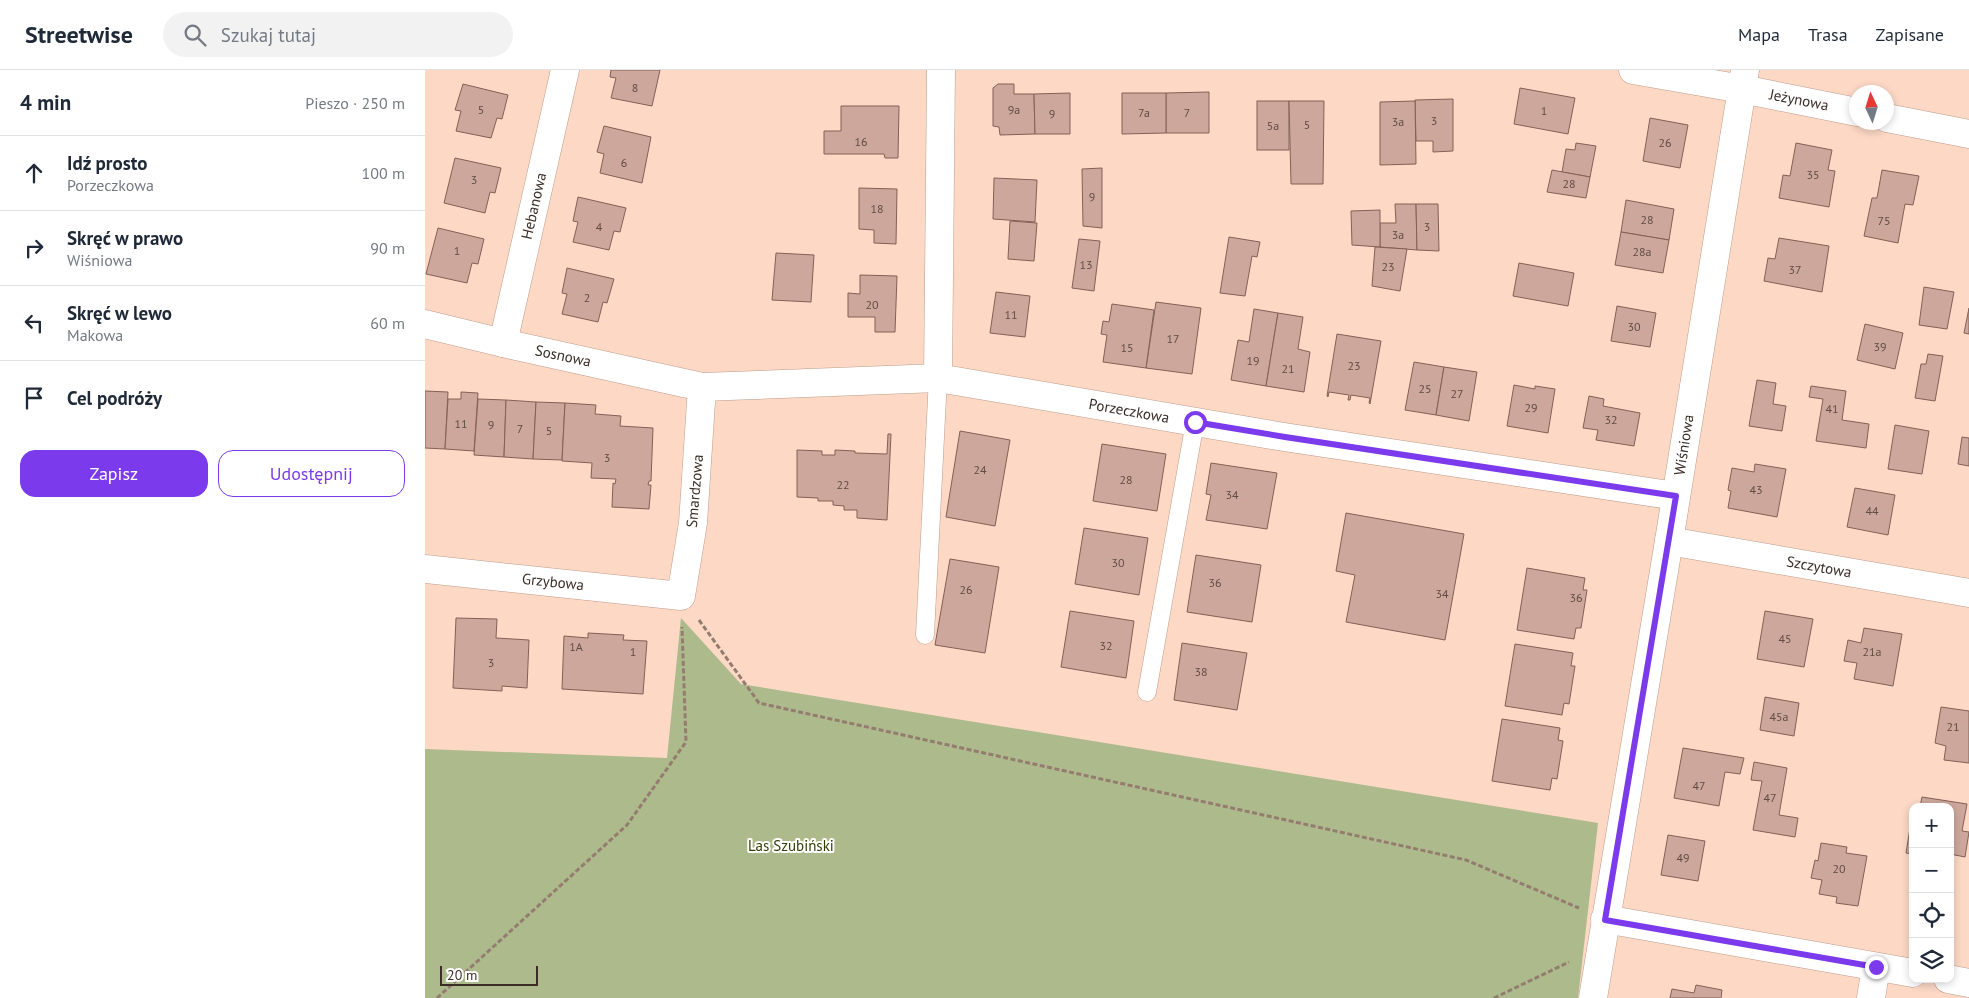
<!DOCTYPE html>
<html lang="pl">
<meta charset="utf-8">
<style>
body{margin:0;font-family:"PT Sans",sans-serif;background:#f2f2f3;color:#1f2937}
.controls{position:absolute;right:15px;bottom:15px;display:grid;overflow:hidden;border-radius:10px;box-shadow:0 2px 8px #0003}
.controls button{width:45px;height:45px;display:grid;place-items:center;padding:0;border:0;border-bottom:1px solid #e0e1e3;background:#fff;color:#1f2937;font:25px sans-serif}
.compass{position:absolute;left:1424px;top:15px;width:45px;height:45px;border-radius:50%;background:#fff;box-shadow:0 2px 8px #0003;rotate:356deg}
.scale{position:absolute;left:15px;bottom:12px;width:98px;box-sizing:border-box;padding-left:5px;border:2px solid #3b2d26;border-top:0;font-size:14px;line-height:18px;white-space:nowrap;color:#3b2d26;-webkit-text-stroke:4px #fff;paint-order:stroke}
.stop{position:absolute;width:15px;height:15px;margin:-11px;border:4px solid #7c3aed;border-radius:50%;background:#fff}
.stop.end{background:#7c3aed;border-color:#fff;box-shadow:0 1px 5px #0008}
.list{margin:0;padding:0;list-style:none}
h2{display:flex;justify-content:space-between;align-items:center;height:65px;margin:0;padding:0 20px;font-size:21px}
h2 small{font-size:16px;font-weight:400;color:#747a83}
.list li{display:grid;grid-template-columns:32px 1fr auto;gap:15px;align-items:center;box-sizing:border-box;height:75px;padding:0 20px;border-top:1px solid #e0e1e3}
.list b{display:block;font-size:19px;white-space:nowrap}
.list p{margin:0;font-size:16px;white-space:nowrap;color:#747a83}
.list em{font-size:16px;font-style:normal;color:#747a83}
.actions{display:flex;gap:10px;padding:15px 20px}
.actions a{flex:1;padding:11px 0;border:1px solid #7c3aed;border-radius:15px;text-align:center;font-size:18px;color:#7c3aed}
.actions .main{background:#7c3aed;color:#fff}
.icon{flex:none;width:28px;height:28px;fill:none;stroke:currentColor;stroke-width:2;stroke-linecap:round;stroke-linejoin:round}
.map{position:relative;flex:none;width:1544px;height:928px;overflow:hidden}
header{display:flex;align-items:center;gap:30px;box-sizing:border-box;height:70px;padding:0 25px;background:#fff;border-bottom:1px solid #e0e1e3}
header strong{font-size:24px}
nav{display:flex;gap:28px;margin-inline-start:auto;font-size:18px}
.search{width:350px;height:45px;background:#f2f2f3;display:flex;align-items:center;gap:12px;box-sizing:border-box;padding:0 18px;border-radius:28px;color:#747a83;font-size:19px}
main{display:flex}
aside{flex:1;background:#fff}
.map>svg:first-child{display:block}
.green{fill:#adba8b}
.building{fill:#cda79b;stroke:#836056}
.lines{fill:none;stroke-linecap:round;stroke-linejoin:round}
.service-casing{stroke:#be9c8a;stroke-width:19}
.minor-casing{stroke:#be9c8a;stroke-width:29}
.path{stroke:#957c70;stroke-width:3;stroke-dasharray:5 2.5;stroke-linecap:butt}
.service{stroke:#fff;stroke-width:18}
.minor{stroke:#fff;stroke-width:28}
.route{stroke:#7c3aed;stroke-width:6}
.labels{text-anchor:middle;stroke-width:4;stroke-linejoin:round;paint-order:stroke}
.number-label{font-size:12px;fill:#604c43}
.street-label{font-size:15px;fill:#3b2d26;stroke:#fff}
.park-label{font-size:15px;fill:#303b00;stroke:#fff}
</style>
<header>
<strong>Streetwise</strong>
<div class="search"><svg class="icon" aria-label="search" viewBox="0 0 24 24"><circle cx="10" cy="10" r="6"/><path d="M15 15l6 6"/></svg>Szukaj tutaj</div>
<nav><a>Mapa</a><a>Trasa</a><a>Zapisane</a></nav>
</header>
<main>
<aside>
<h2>4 min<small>Pieszo · 250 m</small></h2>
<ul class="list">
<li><svg class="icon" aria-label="ahead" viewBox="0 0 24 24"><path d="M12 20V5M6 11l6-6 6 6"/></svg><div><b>Idź prosto</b><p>Porzeczkowa</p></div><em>100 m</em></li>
<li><svg class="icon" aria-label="right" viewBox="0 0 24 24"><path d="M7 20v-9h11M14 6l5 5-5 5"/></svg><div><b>Skręć w prawo</b><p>Wiśniowa</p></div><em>90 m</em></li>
<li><svg class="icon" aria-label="left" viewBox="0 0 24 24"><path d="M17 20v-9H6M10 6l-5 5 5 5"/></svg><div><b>Skręć w lewo</b><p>Makowa</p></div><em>60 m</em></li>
<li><svg class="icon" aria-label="arrive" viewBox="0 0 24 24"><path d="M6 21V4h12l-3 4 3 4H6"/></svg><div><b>Cel podróży</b></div></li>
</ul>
<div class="actions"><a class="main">Zapisz</a><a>Udostępnij</a></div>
</aside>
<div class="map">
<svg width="1544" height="928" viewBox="0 0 1544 928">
<rect width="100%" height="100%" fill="#fcd8c5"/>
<!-- green -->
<polygon class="green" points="256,548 316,614 1173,753 1153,928 0,928 0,679 242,688"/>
<!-- building -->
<g class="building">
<polygon points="186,0 235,0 227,36 186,28 191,8 185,7"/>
<polygon points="38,14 83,25 77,49 72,48 66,68 31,61 36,41 30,40"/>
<polygon points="573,14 589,14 589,24 609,24 610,64 575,65 574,57 568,56 568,18"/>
<polygon points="1095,18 1150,28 1143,64 1089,54"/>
<polygon points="784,22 784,63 741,63 741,23"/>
<polygon points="645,23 645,64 610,64 609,24"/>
<polygon points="697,23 741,23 741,63 697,64"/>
<polygon points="1028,29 1028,81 1008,82 1008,71 991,71 990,30"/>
<rect x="832" y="31" width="32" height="49"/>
<polygon points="864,31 899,31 898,114 866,114"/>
<polygon points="990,31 991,94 955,95 955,32"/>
<polygon points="416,36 474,36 473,88 460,88 459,84 399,84 399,61 416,61"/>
<polygon points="1225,48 1263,55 1255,98 1218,91"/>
<polygon points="179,56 226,67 217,113 175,103 179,84 172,82"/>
<polygon points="1151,73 1171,76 1165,107 1137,102 1141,79 1150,80"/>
<polygon points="1371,73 1407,80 1403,100 1410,101 1404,137 1354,128 1358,105 1365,106"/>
<polygon points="30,88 76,98 70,123 65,122 60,143 19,133"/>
<polygon points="677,98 677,158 658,156 657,99"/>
<polygon points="1127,100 1165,107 1161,128 1122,122"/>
<polygon points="1457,100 1494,106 1488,135 1480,134 1473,173 1439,166 1447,128 1452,128"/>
<polygon points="569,108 612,110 610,152 568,149"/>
<polygon points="434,118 472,119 471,174 449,173 449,160 434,159"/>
<polygon points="153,127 201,138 195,162 189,161 184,180 148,172 153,152 148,151"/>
<polygon points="1201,130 1249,139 1244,170 1196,162"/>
<polygon points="970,134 991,134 992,180 955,177 955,153 971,153"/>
<polygon points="991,134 1013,134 1014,181 992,180"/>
<polygon points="955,140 955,177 927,175 926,141"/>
<polygon points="585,151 612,153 609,191 583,189"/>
<polygon points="13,158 59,169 53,194 47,193 42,213 1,204"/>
<polygon points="1196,162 1244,170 1238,203 1190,195"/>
<polygon points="804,167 835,172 832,187 827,186 820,226 795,223"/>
<polygon points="1354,168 1404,176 1397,222 1339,211 1343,188 1350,189"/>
<polygon points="654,169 675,171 669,221 647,218"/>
<polygon points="950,177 982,179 975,221 947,216"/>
<polygon points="351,183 389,185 386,232 347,230"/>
<polygon points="1094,193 1149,203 1143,236 1088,226"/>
<polygon points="142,198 189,209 182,233 178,232 173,252 137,244 142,224 137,223"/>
<polygon points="435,205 472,206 470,262 450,262 450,247 423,247 423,223 435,224"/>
<polygon points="1499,217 1529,222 1522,259 1494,255"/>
<polygon points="571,222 605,226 600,267 565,263"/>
<polygon points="731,232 776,238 767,304 721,298"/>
<polygon points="687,234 729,240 721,298 678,292 682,265 676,264 678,251 684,252"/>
<polygon points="1192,236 1231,243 1225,277 1186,271"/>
<polygon points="1544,238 1544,264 1539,263"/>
<polygon points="829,239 853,243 841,316 806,310 813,270 824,272"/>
<polygon points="853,243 878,247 873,279 885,282 879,322 841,316"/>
<polygon points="1440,254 1478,263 1470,299 1432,290"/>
<polygon points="912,264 956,271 945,334 944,333 945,328 926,325 925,330 923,330 924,325 904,322 903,327 902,326"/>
<polygon points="1503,284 1518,286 1510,331 1490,328 1496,294 1501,294"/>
<polygon points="989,292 1019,297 1011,345 980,340"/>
<polygon points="1019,297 1052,302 1044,351 1011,345"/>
<polygon points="1332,310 1351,313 1348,334 1361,336 1357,361 1324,356"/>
<polygon points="1089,315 1110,319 1110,316 1130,319 1123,363 1082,356"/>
<polygon points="1386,316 1421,321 1417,350 1444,354 1441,378 1391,371 1398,329 1384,327"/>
<polygon points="0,321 23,322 20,379 0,378"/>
<polygon points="36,322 53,323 49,381 20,379 23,329 36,329"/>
<polygon points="1164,326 1179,329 1178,336 1215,343 1209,376 1171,370 1173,360 1158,358"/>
<polygon points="53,329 81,330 79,387 49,385"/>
<polygon points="81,330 111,332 108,389 79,387"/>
<polygon points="111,332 140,333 137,390 108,389"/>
<polygon points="140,333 171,335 170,344 196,346 195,356 228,358 226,411 224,411 223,415 226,415 224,439 187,437 188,413 190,414 191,409 166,408 167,393 137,391"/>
<polygon points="1470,355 1504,361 1497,404 1463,399"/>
<polygon points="535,361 585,370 570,456 521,447"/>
<polygon points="463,364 466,364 462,450 432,448 432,440 419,440 419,436 408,435 408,431 393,431 393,428 372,427 372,380 397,381 397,385 410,385 410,380 430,381 430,383 462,384"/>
<polygon points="1537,367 1544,368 1544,396 1533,394"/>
<polygon points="677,374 741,384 732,441 668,431"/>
<polygon points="786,393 852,403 842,459 781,450 786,425 781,424"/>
<polygon points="1330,394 1361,399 1352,447 1303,438 1306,421 1303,420 1307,398 1329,402"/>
<polygon points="1430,418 1470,425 1463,465 1422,457"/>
<polygon points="921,443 1039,464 1020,570 921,552 930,505 911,501"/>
<polygon points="659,458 723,468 714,525 650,514"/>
<polygon points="771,485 836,495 827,552 762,542"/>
<polygon points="525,489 574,497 560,583 510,575"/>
<polygon points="1102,498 1160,508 1158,520 1162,520 1156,558 1151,558 1149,569 1092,560"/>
<polygon points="645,541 709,551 701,608 636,597"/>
<polygon points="1340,541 1388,549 1379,597 1332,589"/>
<polygon points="31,548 72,549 71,568 104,570 102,618 77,616 77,621 28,618"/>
<polygon points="1439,558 1477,564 1468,616 1429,609 1432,593 1419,591 1423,570 1436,573"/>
<polygon points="163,563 199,565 198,570 222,571 218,624 137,619 139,566 163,568"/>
<polygon points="757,573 822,583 812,640 749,630"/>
<polygon points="1090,574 1148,583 1146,596 1150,596 1144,634 1139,633 1137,645 1080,636"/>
<polygon points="1340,627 1374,633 1369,666 1335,660"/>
<polygon points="1516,637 1544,641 1544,693 1519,690 1521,676 1510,673"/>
<polygon points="1077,649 1135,658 1133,670 1138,671 1132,709 1127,708 1125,720 1067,711"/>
<polygon points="1258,678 1319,688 1315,704 1300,702 1294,736 1249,728"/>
<polygon points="1329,692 1362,698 1354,745 1373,748 1370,767 1328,760 1337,711 1326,710"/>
<polygon points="1497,727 1542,734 1537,761 1544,762 1540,787 1525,784 1525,737 1495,737"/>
<polygon points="1486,752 1488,753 1488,784 1481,783"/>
<polygon points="1243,765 1280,771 1273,811 1236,805"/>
<polygon points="1396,773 1422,777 1421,783 1442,786 1433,836 1411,833 1412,827 1394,824 1397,810 1386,808 1390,790 1393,791"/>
<polygon points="1271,915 1297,920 1296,928 1245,928 1247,919 1269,923"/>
</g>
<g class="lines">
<!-- service casing -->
<g class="service-casing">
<g id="service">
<polyline points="500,565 513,308"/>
<polyline points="722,622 770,352"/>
</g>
</g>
<!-- minor casing -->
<g class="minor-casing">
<g id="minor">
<polyline points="516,0 513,308 859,367 1251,426"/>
<polyline points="1208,0 1317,19 1432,42"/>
<polyline points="1462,48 1544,64"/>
<polyline points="0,254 78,273 277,317 513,308"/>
<polyline points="78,273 140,0"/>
<polyline points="1244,471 1544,523"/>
<polyline points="0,499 256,526 268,453 277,317"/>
<polyline points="1180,849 1488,903"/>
<polyline points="1523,909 1544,913"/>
<polyline points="1168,928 1244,471 1320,0"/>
<polyline points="1446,928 1451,897"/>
</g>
</g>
<!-- path -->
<g class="path">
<polyline points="274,550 334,633 1041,790 1154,838"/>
<polyline points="12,928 202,755 261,672 257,557"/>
<polyline points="1069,928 1144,892"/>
</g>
<!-- service -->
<use href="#service" class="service"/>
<!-- minor -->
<use href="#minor" class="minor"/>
</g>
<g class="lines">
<!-- route -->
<polyline class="route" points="770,352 860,367 1251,426 1180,850 1451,897"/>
</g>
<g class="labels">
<!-- number labels -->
<g class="number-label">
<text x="210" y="22">8</text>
<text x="56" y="44">5</text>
<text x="589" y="44">9a</text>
<text x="1119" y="45">1</text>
<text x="719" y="47">7a</text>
<text x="762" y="47">7</text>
<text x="627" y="48">9</text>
<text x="1009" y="55">3</text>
<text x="973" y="56">3a</text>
<text x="882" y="59">5</text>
<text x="848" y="60">5a</text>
<text x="436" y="76">16</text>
<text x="1240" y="77">26</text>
<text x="199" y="97">6</text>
<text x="1388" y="109">35</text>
<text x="49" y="114">3</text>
<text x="1144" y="118">28</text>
<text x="667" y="131">9</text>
<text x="452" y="143">18</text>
<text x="1222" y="154">28</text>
<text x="1459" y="155">75</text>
<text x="174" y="161">4</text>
<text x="1002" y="161">3</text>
<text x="973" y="169">3a</text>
<text x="32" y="185">1</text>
<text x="1217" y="186">28a</text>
<text x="661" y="199">13</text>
<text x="963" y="201">23</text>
<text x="1370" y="204">37</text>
<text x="162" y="232">2</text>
<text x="447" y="239">20</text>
<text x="586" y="249">11</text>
<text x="1209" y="261">30</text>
<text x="748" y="273">17</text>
<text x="1455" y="281">39</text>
<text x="702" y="282">15</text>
<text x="828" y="295">19</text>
<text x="929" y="300">23</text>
<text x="863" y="303">21</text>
<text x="1000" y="323">25</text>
<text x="1032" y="328">27</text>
<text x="1106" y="342">29</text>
<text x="1407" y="343">41</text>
<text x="1186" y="354">32</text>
<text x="36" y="358">11</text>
<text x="66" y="359">9</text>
<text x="95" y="363">7</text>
<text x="124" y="365">5</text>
<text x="182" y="392">3</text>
<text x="555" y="404">24</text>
<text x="701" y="414">28</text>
<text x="418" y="419">22</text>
<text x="1331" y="424">43</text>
<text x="807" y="429">34</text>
<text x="1447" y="445">44</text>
<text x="693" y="497">30</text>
<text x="790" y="517">36</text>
<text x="541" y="524">26</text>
<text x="1017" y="528">34</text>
<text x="1151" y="532">36</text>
<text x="1360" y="573">45</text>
<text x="681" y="580">32</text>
<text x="151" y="581">1A</text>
<text x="208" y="586">1</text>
<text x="1447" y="586">21a</text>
<text x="66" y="597">3</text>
<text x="776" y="606">38</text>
<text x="1354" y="651">45a</text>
<text x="1528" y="661">21</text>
<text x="1274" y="720">47</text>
<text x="1345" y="732">47</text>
<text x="1258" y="792">49</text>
<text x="1414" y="803">20</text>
</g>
<!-- street labels -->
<g class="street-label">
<text transform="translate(1374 30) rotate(11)" y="5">Jeżynowa</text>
<text transform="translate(109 136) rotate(-77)" y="5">Hebanowa</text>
<text transform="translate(138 286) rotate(12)" y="5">Sosnowa</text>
<text transform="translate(704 341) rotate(10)" y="5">Porzeczkowa</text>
<text transform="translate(1259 375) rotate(-81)" y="5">Wiśniowa</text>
<text transform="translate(270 421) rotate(-85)" y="5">Smardzowa</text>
<text transform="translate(1394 497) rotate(10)" y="5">Szczytowa</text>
<text transform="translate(128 512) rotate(6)" y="5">Grzybowa</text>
</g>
<!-- park labels -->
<g class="park-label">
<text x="366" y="781">Las Szubiński</text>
</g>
</g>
</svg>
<div class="controls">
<button>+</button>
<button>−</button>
<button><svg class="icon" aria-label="locate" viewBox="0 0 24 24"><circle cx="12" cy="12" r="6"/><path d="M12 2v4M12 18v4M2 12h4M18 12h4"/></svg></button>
<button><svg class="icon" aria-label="layers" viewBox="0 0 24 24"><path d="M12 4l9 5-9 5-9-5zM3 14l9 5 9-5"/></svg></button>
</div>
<svg class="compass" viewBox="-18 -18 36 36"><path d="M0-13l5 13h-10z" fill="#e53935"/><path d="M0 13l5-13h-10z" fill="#747a83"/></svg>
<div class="scale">20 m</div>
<div class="stop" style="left:770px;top:352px"></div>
<div class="stop end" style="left:1451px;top:897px"></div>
</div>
</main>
